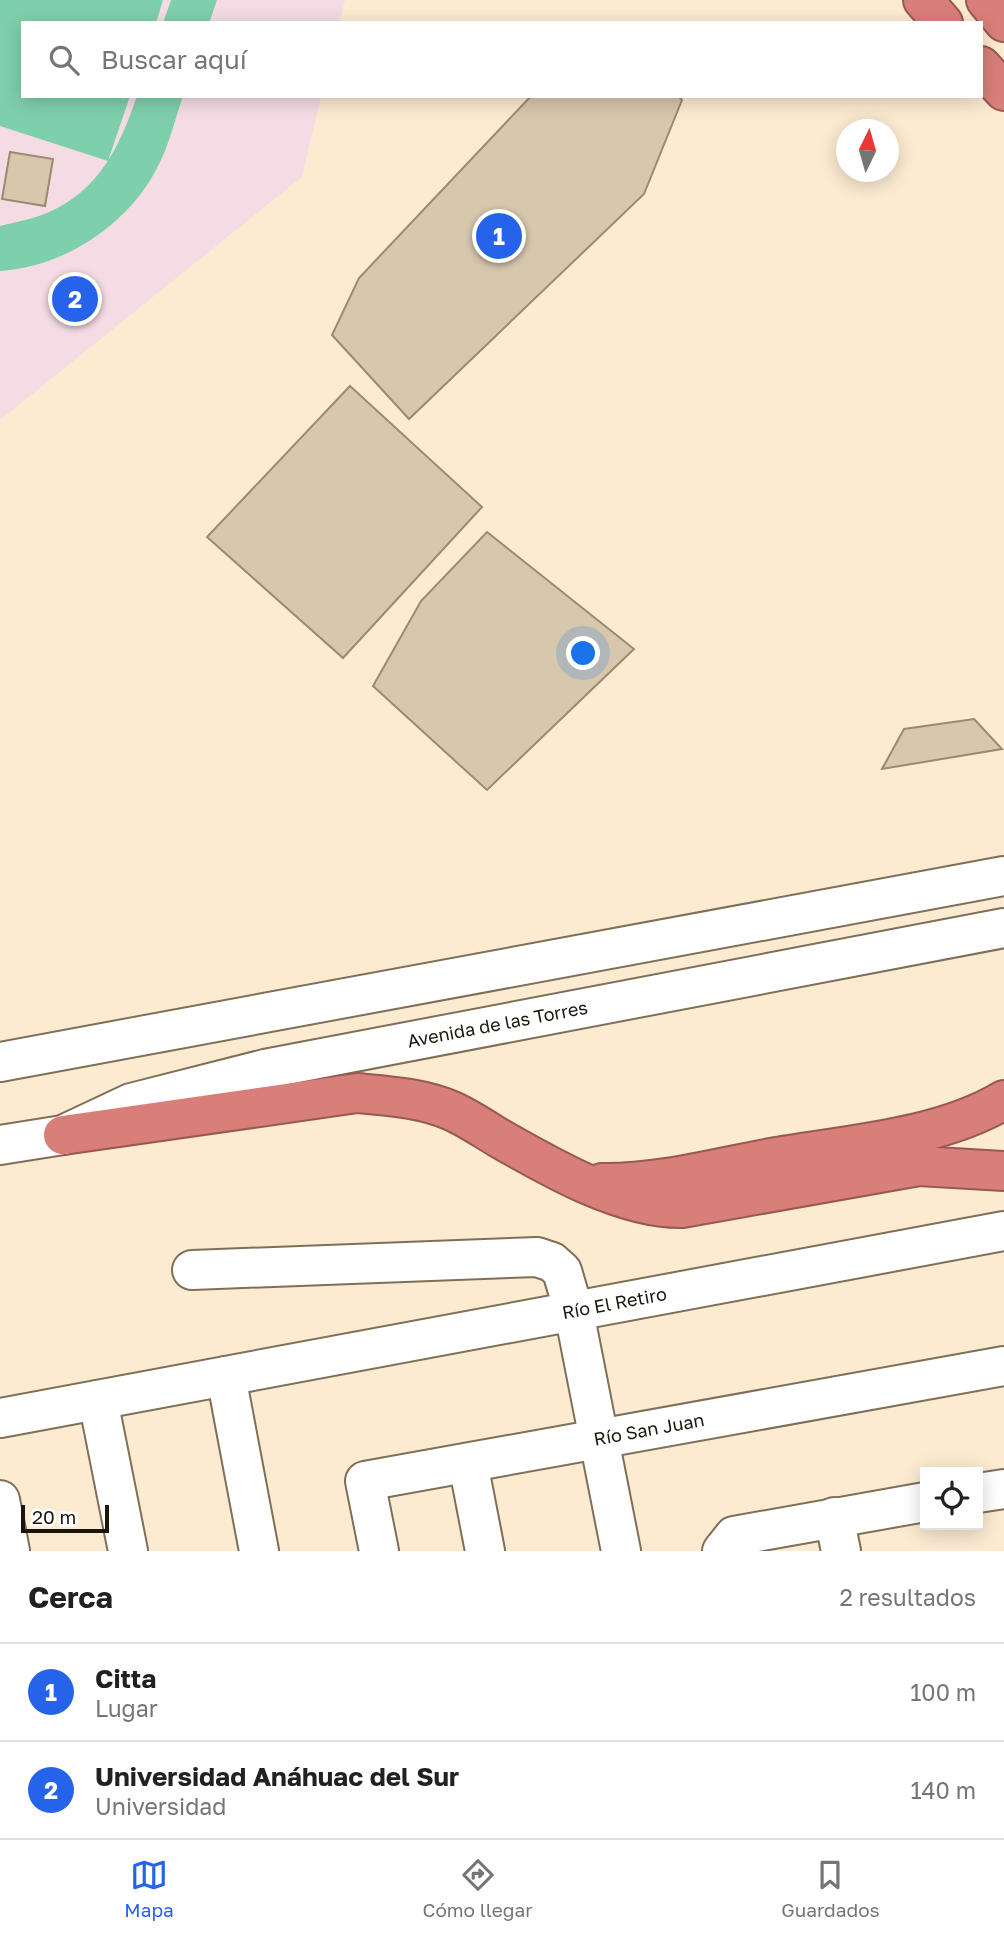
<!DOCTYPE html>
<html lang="es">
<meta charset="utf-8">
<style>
body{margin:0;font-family:"Golos Text",sans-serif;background:#f6f6f6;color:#202124}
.controls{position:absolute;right:21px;bottom:21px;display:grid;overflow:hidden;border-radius:0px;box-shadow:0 4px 18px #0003}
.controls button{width:63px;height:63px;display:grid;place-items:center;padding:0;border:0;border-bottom:2px solid #e0e0e0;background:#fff;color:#202124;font:35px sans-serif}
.compass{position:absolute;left:836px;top:119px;width:63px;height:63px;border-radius:50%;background:#fff;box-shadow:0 4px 18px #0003;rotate:5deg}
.scale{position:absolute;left:21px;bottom:18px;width:88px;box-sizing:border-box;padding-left:7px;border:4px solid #1a140b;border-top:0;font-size:19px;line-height:24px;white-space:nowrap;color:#1a140b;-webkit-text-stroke:5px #fff;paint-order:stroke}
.you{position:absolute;left:584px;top:654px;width:24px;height:24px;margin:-18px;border:5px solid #fff;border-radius:50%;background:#1a73e8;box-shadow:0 0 0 10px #1a73e833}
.badge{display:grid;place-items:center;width:46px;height:46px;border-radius:50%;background:#2563eb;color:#fff;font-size:23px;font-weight:700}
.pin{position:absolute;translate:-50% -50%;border:4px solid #fff;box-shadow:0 2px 7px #0006}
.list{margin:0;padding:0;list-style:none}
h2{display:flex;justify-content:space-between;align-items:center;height:91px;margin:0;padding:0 28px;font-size:30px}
h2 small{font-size:23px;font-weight:400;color:#757577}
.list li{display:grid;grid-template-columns:46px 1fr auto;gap:21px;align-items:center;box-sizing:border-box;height:98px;padding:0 28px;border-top:2px solid #e0e0e0}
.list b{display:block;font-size:26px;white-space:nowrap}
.list p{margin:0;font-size:23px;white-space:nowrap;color:#757577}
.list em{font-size:23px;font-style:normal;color:#757577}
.icon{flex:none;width:38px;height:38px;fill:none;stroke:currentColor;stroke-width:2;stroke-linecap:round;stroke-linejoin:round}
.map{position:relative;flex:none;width:1004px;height:1551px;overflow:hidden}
.search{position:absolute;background:#fff;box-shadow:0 4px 18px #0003;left:21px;right:21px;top:21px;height:77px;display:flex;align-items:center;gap:18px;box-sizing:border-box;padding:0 24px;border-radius:0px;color:#757577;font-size:26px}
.sheet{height:287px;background:#fff}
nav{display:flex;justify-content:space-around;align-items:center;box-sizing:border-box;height:98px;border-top:2px solid #e0e0e0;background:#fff;font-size:19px;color:#757577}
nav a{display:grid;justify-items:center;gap:4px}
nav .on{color:#2563eb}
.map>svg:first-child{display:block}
.education{fill:#f5dce4}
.green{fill:#7ed0aa}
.building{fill:#d7c7ad;stroke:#9a8a73;stroke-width:2}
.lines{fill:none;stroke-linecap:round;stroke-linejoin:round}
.minor-casing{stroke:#7e6f58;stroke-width:42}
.highway-casing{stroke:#965a53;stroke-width:42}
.minor{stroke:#fff;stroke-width:38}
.highway{stroke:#d97f7a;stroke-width:38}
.labels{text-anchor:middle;stroke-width:5;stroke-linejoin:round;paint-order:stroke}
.street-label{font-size:18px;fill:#1a140b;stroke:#fff}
</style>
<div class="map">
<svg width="1004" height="1551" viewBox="0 0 1004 1551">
<rect width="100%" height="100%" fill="#fcebd1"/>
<!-- education -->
<polygon class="education" points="0,0 345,0 339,23 23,23 23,96 321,96 302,177 0,420"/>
<!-- green -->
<g class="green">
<polygon points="0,0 163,0 156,23 23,23 23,96 130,96 108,161 0,126"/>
<polygon points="171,0 217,0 209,23 163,23"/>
<path d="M 137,96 L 183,96 C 175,119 169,146 157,168 C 128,225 64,267 0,271 L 0,226 C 15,222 33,219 47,213 C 99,191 120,146 137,96 Z"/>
</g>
<!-- building -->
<g class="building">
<polygon points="531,96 678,96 682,100 644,194 409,419 332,335 359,278"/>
<polygon points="10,152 53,159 45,206 2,199"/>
<polygon points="350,386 482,507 343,658 207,537"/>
<polygon points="487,532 634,649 487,790 373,686 421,601"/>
<polygon points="974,719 1002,749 882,769 904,729"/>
</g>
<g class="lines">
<!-- minor casing -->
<g class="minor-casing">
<g id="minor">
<polyline points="0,1062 1004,876"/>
<path id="s1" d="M 0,1145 L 63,1135 L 131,1103 L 265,1069 L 1004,928"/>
<polyline points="192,1270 537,1257 552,1262 562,1271 574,1312 621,1551"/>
<polyline points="226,1376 259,1551"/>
<polyline points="98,1400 128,1551"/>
<path id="s2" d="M 0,1418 L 1004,1231"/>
<polyline points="468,1463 485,1551"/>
<polyline points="978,1493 1004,1489"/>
<polyline points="0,1500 10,1551"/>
<polyline points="834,1517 841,1551"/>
<path id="s3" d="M 379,1551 L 365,1481 L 1004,1366"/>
<polyline points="722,1551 734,1536 925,1502"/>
</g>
</g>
<!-- highway casing -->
<g class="highway-casing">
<g id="highway">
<polyline points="923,0 943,23"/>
<polyline points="986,0 1004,22"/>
<polyline points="981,66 1004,91"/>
<path d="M 63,1135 L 357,1093 C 389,1096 423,1098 452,1111 C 468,1118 484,1129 499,1138 C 550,1167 622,1209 682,1208 L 919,1166 L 1004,1171"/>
<path d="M 602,1183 C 658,1184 716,1168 771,1158 C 845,1145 939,1139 1004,1100"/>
</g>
</g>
<!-- minor -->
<use href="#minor" class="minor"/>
<!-- highway -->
<use href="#highway" class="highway"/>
</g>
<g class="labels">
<!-- street labels -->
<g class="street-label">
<text dy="6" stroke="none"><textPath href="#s1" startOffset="514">Avenida de las Torres</textPath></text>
<text dy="6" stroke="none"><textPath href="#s2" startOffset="625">Río El Retiro</textPath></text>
<text dy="6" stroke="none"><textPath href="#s3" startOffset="360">Río San Juan</textPath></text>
</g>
</g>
</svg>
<div class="controls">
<button><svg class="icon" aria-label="locate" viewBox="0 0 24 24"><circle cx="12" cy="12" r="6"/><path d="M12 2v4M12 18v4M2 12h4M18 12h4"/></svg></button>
</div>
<svg class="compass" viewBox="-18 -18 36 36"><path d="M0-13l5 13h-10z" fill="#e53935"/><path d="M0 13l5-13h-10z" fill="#757577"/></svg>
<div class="scale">20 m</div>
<div class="you"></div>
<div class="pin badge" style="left:499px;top:236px">1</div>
<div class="pin badge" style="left:75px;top:299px">2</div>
<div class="search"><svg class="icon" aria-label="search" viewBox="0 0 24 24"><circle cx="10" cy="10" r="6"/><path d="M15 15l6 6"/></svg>Buscar aquí</div>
</div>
<section class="sheet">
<h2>Cerca<small>2 resultados</small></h2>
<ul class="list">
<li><span class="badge">1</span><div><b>Citta</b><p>Lugar</p></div><em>100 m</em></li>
<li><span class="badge">2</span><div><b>Universidad Anáhuac del Sur</b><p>Universidad</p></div><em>140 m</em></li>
</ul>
</section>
<nav>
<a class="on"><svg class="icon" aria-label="map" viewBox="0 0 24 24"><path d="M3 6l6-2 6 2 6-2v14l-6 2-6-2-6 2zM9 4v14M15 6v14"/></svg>Mapa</a>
<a><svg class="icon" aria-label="directions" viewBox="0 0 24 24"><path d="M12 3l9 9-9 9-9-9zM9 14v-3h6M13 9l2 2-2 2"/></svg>Cómo llegar</a>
<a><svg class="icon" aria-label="saved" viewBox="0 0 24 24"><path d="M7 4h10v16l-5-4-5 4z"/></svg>Guardados</a>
</nav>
